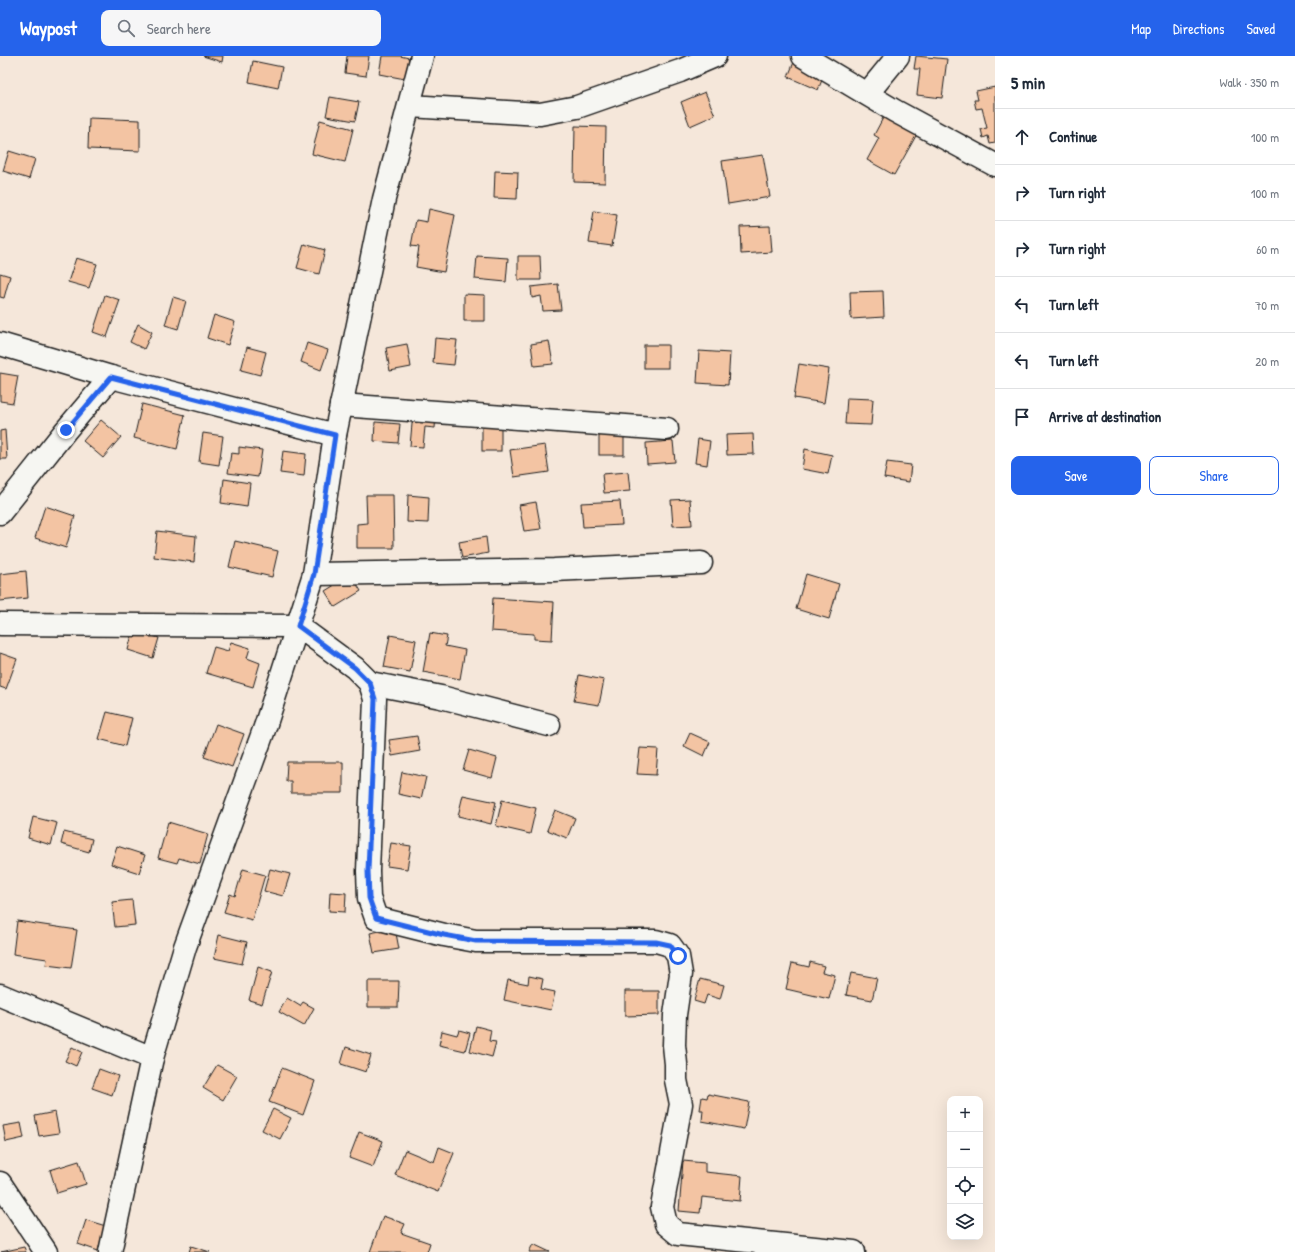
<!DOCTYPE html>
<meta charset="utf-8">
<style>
body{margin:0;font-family:"Patrick Hand",sans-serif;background:#f6f6f7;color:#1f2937}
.controls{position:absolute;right:12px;bottom:12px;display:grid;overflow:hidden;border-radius:8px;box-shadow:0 4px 16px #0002}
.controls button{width:36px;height:36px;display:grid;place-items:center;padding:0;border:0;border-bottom:1px solid #e0e1e3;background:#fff;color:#1f2937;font:20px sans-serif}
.stop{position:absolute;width:12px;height:12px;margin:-9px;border:3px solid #2563eb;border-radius:50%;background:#fff}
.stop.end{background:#2563eb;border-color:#fff;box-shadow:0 1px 4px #0008}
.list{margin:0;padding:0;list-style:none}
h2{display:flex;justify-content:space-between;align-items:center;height:52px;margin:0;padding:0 16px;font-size:17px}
h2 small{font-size:13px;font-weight:400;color:#747a83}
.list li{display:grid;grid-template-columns:26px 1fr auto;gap:12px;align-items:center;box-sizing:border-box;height:56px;padding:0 16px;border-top:1px solid #e0e1e3}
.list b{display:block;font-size:15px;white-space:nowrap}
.list em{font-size:13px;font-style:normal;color:#747a83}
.actions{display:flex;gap:8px;padding:12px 16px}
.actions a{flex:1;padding:9px 0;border:1px solid #2563eb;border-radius:8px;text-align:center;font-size:14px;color:#2563eb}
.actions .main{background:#2563eb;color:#fff}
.icon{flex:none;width:22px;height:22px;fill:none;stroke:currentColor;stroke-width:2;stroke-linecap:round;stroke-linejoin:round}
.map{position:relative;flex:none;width:995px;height:1196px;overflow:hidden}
header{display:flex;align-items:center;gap:24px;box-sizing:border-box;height:56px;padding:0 20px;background:#2563eb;color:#fff}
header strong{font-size:19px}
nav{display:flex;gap:22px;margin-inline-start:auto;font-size:14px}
.search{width:280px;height:36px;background:#f6f6f7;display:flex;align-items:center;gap:10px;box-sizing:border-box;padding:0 14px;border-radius:8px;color:#747a83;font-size:15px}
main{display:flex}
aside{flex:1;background:#fff}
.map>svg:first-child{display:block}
.building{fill:#f3c4a3;stroke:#1c1c1c}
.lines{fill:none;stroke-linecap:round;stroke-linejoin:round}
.minor-casing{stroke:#1c1c1c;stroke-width:25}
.minor{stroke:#f6f6f2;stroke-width:22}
.route{stroke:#2563eb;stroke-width:5}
</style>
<header>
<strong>Waypost</strong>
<div class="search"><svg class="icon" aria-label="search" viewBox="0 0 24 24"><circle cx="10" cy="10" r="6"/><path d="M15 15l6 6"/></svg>Search here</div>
<nav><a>Map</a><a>Directions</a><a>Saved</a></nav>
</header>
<main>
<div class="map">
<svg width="995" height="1196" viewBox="0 0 995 1196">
<rect width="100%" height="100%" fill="#f5e7da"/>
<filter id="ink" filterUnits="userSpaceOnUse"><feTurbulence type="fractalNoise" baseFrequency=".025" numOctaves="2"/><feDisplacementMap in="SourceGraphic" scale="8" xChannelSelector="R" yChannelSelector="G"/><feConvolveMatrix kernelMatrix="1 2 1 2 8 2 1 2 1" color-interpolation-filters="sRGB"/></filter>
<g filter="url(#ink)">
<!-- building -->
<g class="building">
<polygon points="203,0 223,0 222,6"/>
<polygon points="347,0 369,0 366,20 345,17"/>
<polygon points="382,0 400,0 409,2 405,23 379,18"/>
<polygon points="916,0 947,3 942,42 917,39 920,13 914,13"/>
<polygon points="796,1 826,14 818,34 788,21"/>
<polygon points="253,5 282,11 278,32 249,26"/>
<polygon points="995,31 995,87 990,88 988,80 983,82 981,73 987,72 982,52 976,53 974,44 978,44 976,35"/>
<polygon points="705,36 715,59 690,70 681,46"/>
<polygon points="330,41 359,46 355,65 326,60"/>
<polygon points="884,60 917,78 894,119 867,104 879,82 874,79"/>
<polygon points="89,62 140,64 140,95 88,93"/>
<polygon points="320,64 353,73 345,106 312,98"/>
<polygon points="575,70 606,71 605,127 574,126"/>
<polygon points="9,95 35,103 29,123 3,115"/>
<polygon points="763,99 770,141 728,148 722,105"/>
<polygon points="495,115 518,116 517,143 494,142"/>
<polygon points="429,153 455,159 444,216 416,211 419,191 411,190 416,164 427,166"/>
<polygon points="594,155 617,159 612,190 589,187"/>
<polygon points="770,170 772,196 741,198 740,171"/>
<polygon points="304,188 325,194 319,218 297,212"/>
<polygon points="477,200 508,202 506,226 475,223"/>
<polygon points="518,200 540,200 541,224 518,224"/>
<polygon points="76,202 97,208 89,232 68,226"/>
<polygon points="0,217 10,220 4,242 0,241"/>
<polygon points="558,228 561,254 543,255 541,240 532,242 531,231"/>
<polygon points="883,235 884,261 851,263 850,236"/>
<polygon points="464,238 485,239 485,265 464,265"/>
<polygon points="105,239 120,244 107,281 93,276"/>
<polygon points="173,241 186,245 178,273 165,269"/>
<polygon points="214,259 235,266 228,289 207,282"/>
<polygon points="138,268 152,276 144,293 130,286"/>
<polygon points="435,282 457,284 454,309 433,307"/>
<polygon points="549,285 553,308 534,310 531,288"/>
<polygon points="307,287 328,294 321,314 301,306"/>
<polygon points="407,288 411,311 390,315 386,292"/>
<rect x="644" y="289" width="24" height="23"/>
<polygon points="247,291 266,296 260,319 241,314"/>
<polygon points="699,295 730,297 728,329 697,327"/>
<polygon points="799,308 829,313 824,347 794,342"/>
<polygon points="0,317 18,320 13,347 0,345"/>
<polygon points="847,342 873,343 871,369 845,368"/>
<polygon points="142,348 185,359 177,393 134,382"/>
<polygon points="413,357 436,359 435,372 425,371 423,391 410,390"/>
<polygon points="101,364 121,381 103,402 83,385"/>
<polygon points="375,366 400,368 398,387 374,385"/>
<rect x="482" y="371" width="19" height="24"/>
<rect x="599" y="373" width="25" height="26"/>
<polygon points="5,374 7,403 0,403 0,375"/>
<polygon points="203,377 223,380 219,409 199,406"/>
<polygon points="753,378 754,398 727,399 726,379"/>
<polygon points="698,383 710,385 707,409 695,407"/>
<polygon points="673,385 675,406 647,408 646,387"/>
<polygon points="545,389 549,416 514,421 510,394"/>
<polygon points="239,391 262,394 258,421 228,417 231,397 239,398"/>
<polygon points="805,393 832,399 828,418 802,413"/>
<polygon points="283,395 306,398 304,420 280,417"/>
<polygon points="887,406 911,409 909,426 884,422"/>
<polygon points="628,416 630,435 604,437 602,418"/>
<polygon points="224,423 250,427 247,451 221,447"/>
<polygon points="366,439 393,439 394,492 357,492 357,468 367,467"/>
<polygon points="408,439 429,441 428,467 407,466"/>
<polygon points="690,443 692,469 673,470 671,444"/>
<polygon points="620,445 622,469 583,471 581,447"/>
<polygon points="536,446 541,473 524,475 519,449"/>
<polygon points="45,450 75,460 66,492 35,482"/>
<polygon points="157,475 196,480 194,506 154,501"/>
<polygon points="486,481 488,497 462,502 459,486"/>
<polygon points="235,485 278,495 272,521 229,511"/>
<polygon points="26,515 28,542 0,545 0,518"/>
<polygon points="806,518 839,528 829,563 796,553"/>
<polygon points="351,519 361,535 335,551 325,535"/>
<polygon points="493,542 554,546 552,584 534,583 534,578 491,575"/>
<polygon points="133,575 159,582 153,602 128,594"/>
<polygon points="430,577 447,580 445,590 465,594 460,623 423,616"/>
<polygon points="390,579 416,584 410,616 384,611"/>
<polygon points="231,586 250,592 247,602 260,607 253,631 206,617 214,591 228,595"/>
<polygon points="0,597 17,603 6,633 0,631"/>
<polygon points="579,619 604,624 599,649 574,645"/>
<polygon points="107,656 132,662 125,690 99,683"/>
<polygon points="216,668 244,678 232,711 204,701"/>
<polygon points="690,677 710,686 704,700 684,690"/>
<polygon points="417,680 420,695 392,700 389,684"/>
<polygon points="640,692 658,693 656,719 637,718"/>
<polygon points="469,694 497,702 492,722 463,714"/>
<polygon points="287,706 343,706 343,737 291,737 291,725 286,725"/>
<polygon points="402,716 426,721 421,743 398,738"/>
<polygon points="463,739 496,746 491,768 458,760"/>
<polygon points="502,744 536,752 530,778 496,770"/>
<polygon points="555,754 575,762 567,782 547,774"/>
<polygon points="33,761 57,767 51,789 28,782"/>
<polygon points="168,766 208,778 200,808 179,802 177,807 158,802"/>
<polygon points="64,776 92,783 89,796 61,788"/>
<polygon points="391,787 411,790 407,813 387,810"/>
<polygon points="117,790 145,799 139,817 111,808"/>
<polygon points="243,813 265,819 252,864 224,856 230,838 235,840"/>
<polygon points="270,813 290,818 283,840 264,835"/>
<polygon points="330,836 346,837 345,856 329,855"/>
<polygon points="132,844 135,869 115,871 112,846"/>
<polygon points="17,865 77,874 71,912 46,909 47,903 13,898"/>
<polygon points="395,872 399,893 374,897 370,877"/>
<polygon points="219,879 247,886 242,908 214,902"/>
<polygon points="810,906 824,910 822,916 835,919 829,943 786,933 792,907 809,911"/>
<polygon points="258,911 272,916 262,948 249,944"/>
<polygon points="851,917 877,922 872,944 846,939"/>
<polygon points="529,920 543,923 541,933 555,936 551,954 504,944 508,924 528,928"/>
<polygon points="700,923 724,929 720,943 707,939 704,948 694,945"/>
<polygon points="368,925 399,925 398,951 368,951"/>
<polygon points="625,935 659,935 659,959 625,960"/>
<polygon points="287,942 300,950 303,946 314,952 304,970 279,956"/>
<polygon points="476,970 491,974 489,985 496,986 492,1001 470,995"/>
<polygon points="459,974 470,977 465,995 439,989 442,975 457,979"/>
<polygon points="72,991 82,996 76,1010 65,1005"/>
<polygon points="346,991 371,999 366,1016 341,1008"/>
<polygon points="217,1009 237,1020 223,1044 203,1032"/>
<polygon points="282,1012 315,1025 303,1059 269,1046"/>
<polygon points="99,1013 118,1020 112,1039 92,1032"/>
<polygon points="708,1038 749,1046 744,1073 702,1065 703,1054 700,1054 702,1041 707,1042"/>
<polygon points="273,1053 291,1062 280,1083 262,1074"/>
<polygon points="55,1056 59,1077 39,1080 35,1060"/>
<polygon points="21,1067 24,1082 6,1086 3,1070"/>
<polygon points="359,1076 383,1085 373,1111 349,1102"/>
<polygon points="439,1091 454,1097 438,1136 395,1119 405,1094 434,1106"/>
<polygon points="79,1105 86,1128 57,1137 50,1114"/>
<polygon points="683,1105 705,1107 705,1116 742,1120 740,1145 702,1141 700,1157 679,1155"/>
<polygon points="383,1160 405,1168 401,1177 430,1187 427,1196 370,1196"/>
<polygon points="86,1164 109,1171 101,1196 78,1188"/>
<polygon points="533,1188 550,1196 529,1196"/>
<polygon points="191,1190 210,1196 189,1196"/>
<polygon points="24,1191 26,1196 1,1196"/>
</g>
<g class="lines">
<!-- minor casing -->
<g class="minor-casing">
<g id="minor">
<polyline points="803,0 895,55 995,109"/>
<polyline points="867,38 898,0"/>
<polyline points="410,50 540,58 577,51 680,15 715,0"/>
<polyline points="0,288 111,321 335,379"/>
<polyline points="341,349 667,373"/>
<polyline points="0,457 66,374 111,321"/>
<polyline points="314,518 554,514 701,507"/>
<polyline points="0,568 298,570 355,612 370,627 375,643 368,815 369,842 376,862 444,879 476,885 656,885 670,889 678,900 681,918 675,959 674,989 676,1008 676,1024 681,1048 662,1151 666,1168 678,1178 854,1196"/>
<polyline points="370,627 441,641 549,669"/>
<polyline points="0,939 152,1002"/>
<polyline points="0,1127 46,1196"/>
<polyline points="110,1196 152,1002 185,891 265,671 314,518 335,379 384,143 422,0"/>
</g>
</g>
<!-- minor -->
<use href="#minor" class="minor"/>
</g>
</g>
<g class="lines" filter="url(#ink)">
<!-- route -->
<polyline class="route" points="66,374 111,321 335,379 314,518 298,570 355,612 370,627 375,643 368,815 369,842 376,862 444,879 476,885 656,886 670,889 678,900"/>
</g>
</svg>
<div class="controls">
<button>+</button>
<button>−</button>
<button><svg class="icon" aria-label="locate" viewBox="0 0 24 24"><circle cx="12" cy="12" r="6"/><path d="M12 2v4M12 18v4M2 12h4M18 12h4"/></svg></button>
<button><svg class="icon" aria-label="layers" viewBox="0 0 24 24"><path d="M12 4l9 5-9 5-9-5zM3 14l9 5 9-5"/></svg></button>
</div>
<div class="stop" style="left:678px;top:900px"></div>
<div class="stop end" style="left:66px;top:374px"></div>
</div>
<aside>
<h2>5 min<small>Walk · 350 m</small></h2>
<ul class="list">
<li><svg class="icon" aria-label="ahead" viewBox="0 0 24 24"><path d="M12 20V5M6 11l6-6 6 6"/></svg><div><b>Continue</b></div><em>100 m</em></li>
<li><svg class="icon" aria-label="right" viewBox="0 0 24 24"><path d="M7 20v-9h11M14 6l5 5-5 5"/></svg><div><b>Turn right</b></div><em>100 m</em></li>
<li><svg class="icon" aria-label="right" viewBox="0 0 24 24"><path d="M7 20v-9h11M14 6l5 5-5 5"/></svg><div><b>Turn right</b></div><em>60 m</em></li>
<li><svg class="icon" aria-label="left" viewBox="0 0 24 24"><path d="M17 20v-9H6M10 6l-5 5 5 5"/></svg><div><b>Turn left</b></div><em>70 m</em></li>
<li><svg class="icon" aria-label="left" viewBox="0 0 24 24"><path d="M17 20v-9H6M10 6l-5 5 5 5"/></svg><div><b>Turn left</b></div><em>20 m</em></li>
<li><svg class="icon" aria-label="arrive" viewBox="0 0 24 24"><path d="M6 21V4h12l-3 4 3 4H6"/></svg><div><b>Arrive at destination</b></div></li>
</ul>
<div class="actions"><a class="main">Save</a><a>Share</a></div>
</aside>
</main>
